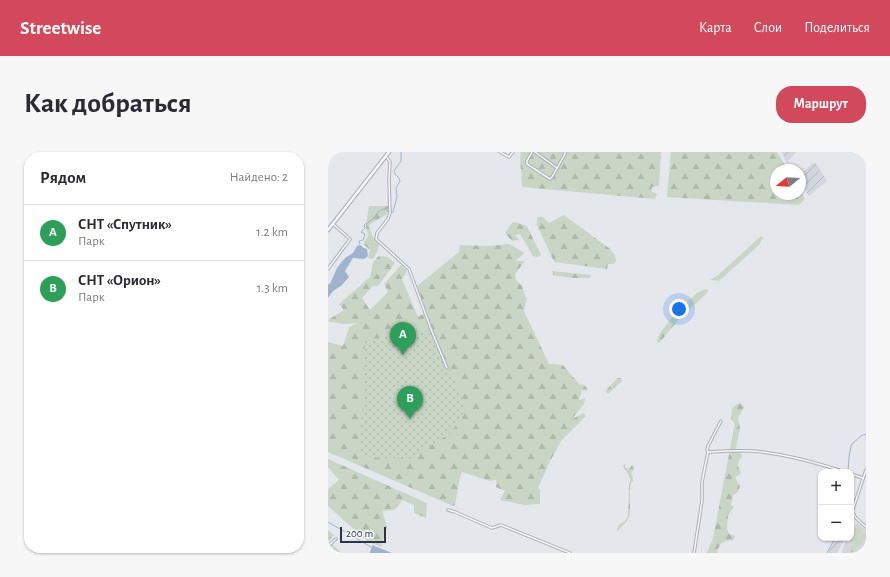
<!DOCTYPE html>
<html lang="ru">
<meta charset="utf-8">
<style>
body{margin:0;font-family:"Alegreya Sans",sans-serif;background:#f7f7f7;color:#2b2b33}
.controls{position:absolute;right:12px;bottom:12px;display:grid;overflow:hidden;border-radius:8px;box-shadow:0 1px 3px #0004}
.controls button{width:36px;height:36px;display:grid;place-items:center;padding:0;border:0;border-bottom:1px solid #e1e1e2;background:#fff;color:#2b2b33;font:20px sans-serif}
.compass{position:absolute;left:442px;top:12px;width:36px;height:36px;border-radius:50%;background:#fff;box-shadow:0 1px 3px #0004;rotate:252deg}
.scale{position:absolute;left:12px;bottom:10px;width:46px;box-sizing:border-box;padding-left:4px;border:2px solid #2b3445;border-top:0;font-size:11px;line-height:14px;white-space:nowrap;color:#2b3445;-webkit-text-stroke:3px #f4f6f9;paint-order:stroke}
.you{position:absolute;left:351px;top:157px;width:14px;height:14px;margin:-10px;border:3px solid #fff;border-radius:50%;background:#1a73e8;box-shadow:0 0 0 6px #1a73e833}
.badge{display:grid;place-items:center;width:26px;height:26px;border-radius:50%;background:#d1495b;color:#fff;font-size:13px;font-weight:700}
.pin{position:absolute;translate:-50% -33px;filter:drop-shadow(0 1px 2px #0008)}
.pin::after{content:'';position:absolute;top:21px;width:14px;height:12px;background:inherit;clip-path:polygon(0 0,100% 0,50% 100%)}
.list{margin:0;padding:0;list-style:none}
h2{display:flex;justify-content:space-between;align-items:center;height:52px;margin:0;padding:0 16px;font-size:17px}
h2 small{font-size:13px;font-weight:400;color:#7c7c81}
.list li{display:grid;grid-template-columns:26px 1fr auto;gap:12px;align-items:center;box-sizing:border-box;height:56px;padding:0 16px;border-top:1px solid #e1e1e2}
.list b{display:block;font-size:15px;white-space:nowrap}
.list p{margin:0;font-size:13px;white-space:nowrap;color:#7c7c81}
.list em{font-size:13px;font-style:normal;color:#7c7c81}
.map{position:relative;flex:none;width:538px;height:401px;overflow:hidden;border-radius:16px}
header{display:flex;align-items:center;gap:24px;box-sizing:border-box;height:56px;padding:0 20px;background:#d1495b;color:#fff}
header strong{font-size:19px}
nav{display:flex;gap:22px;margin-inline-start:auto;font-size:14px}
.intro{display:flex;align-items:center;justify-content:space-between;box-sizing:border-box;height:96px;padding:0 24px}
h1{margin:0;font-size:28px}
.button{padding:10px 18px;border-radius:16px;background:#d1495b;color:#fff;font-size:14px;font-weight:700}
main{display:flex;gap:24px;padding:0 24px}
aside{flex:1;background:#fff;border-radius:16px;box-shadow:0 1px 3px #0004}
.map>svg:first-child{display:block}
.built{fill:#d2d6de}
.industrial{fill:url(#industrial-furrows)}
.forest{fill:url(#forest-firs);fill-rule:evenodd}
.park{fill:url(#park-crowns)}
.garden{fill:url(#garden-dots)}
.pitch{fill:#c9d6c5}
.water{fill:#9fb4cc}
.lines{fill:none;stroke-linecap:round;stroke-linejoin:round}
.stream{stroke:#9fb4cc;stroke-width:1}
.minor-casing{stroke:#a9aeb7;stroke-width:3.5}
.tertiary-casing{stroke:#a9aeb7;stroke-width:4.5}
.minor{stroke:#f7f8fa;stroke-width:1.5}
.tertiary{stroke:#f7f8fa;stroke-width:2.5}
</style>
<header>
<strong>Streetwise</strong>
<nav><a>Карта</a><a>Слои</a><a>Поделиться</a></nav>
</header>
<div class="intro"><h1>Как добраться</h1><a class="button">Маршрут</a></div>
<main>
<aside>
<h2>Рядом<small>Найдено: 2</small></h2>
<ul class="list">
<li><span class="badge" style="background:#2e9e5b">A</span><div><b>СНТ «Спутник»</b><p>Парк</p></div><em>1.2 km</em></li>
<li><span class="badge" style="background:#2e9e5b">B</span><div><b>СНТ «Орион»</b><p>Парк</p></div><em>1.3 km</em></li>
</ul>
</aside>
<div class="map">
<svg width="538" height="401" viewBox="0 0 538 401">
<defs>
<pattern id="industrial-furrows" width="10" height="10" patternUnits="userSpaceOnUse"><rect width="10" height="10" fill="#d2d6de"/><path d="M-1 1l2-2M0 10L10 0M9 11l2-2" fill="none" stroke="#b4b8c0"/></pattern>
<pattern id="forest-firs" width="22" height="20" patternUnits="userSpaceOnUse"><rect width="22" height="20" fill="#c9d6c5"/><path d="M5 1l3.5 6h-7zM16 11l3.5 6h-7z" fill="#adb8ab"/></pattern>
<pattern id="park-crowns" width="20" height="18" patternUnits="userSpaceOnUse"><rect width="20" height="18" fill="#c9d6c5"/><path d="M2 6a3 3 0 1 1 6 0M12 15a3 3 0 1 1 6 0" fill="none" stroke="#adb8ab"/></pattern>
<pattern id="garden-dots" width="8" height="8" patternUnits="userSpaceOnUse"><rect width="8" height="8" fill="#c9d6c5"/><path d="M2 2h.1M6 6h.1" fill="none" stroke="#adb8ab" stroke-width="1.8" stroke-linecap="round"/></pattern>
</defs>
<rect width="100%" height="100%" fill="#e4e7ec"/>
<!-- built -->
<polygon class="built" points="529,370 538,378 538,401 514,401 516,393 520,386 523,386 523,381"/>
<!-- industrial -->
<g class="industrial">
<polygon points="453,0 468,0 459,11"/>
<polygon points="487,10 499,29 481,44 472,30 472,22"/>
<polygon points="508,386 517,386 509,401 500,401"/>
</g>
<!-- forest -->
<g class="forest">
<polygon points="193,0 333,0 331,34 324,35 324,40 329,42 327,47 194,35 192,5"/>
<polygon points="343,0 449,0 460,18 448,18 448,42 472,42 472,38 477,47 471,53 339,45"/>
<polygon points="41,54 61,54 59,62 41,73 44,83 51,92 49,100 45,107 40,106 42,98 35,92 40,84 38,74"/>
<polygon points="236,63 281,96 287,103 288,109 286,112 280,112 279,117 226,110 209,73 209,65 215,65 221,71"/>
<polygon points="187,70 199,74 213,103 209,105 205,104 192,82 187,83 191,88 184,89 177,81 184,71"/>
<polygon points="433,84 435,86 431,93 391,129 382,128 390,123"/>
<path d="M 181,92 L 197,101 L 187,109 L 197,109 L 187,122 L 188,128 L 194,134 L 197,144 L 199,146 L 196,159 L 221,212 L 235,213 L 252,233 L 255,232 L 260,237 L 258,239 L 254,238 L 251,248 L 257,246 L 256,252 L 244,267 L 256,261 L 258,264 L 233,289 L 221,311 L 210,336 L 212,338 L 212,352 L 197,353 L 172,348 L 177,339 L 168,335 L 168,328 L 162,329 L 134,320 L 132,325 L 127,353 L 125,354 L 0,300 L 0,190 L 15,194 L 21,175 L 29,171 L 17,172 L 2,170 L 0,168 L 16,158 L 11,152 L 42,125 L 45,110 L 51,104 L 60,105 L 67,111 L 50,134 L 45,134 L 34,146 L 42,158 L 60,140 L 56,132 L 73,113 L 79,119 L 74,127 L 90,165 L 98,160 L 89,134 L 131,100 L 132,93 L 159,94 ZM 61,182 L 125,225 L 139,255 Z"/>
<polygon points="224,119 263,123 262,126 244,126 225,123"/>
<path d="M 378,137 L 380,138 L 380,140 L 352,166 L 332,190 L 331,191 L 329,190 C 329,179 360,148 369,141 C 372,139 375,138 378,137 Z"/>
<polygon points="290,226 292,226 294,228 293,230 280,242 278,240 279,237"/>
<path d="M 412,251 L 416,255 L 410,266 L 412,277 L 407,300 L 413,301 L 414,305 L 411,308 L 410,314 L 413,321 L 407,326 L 412,334 L 410,340 L 405,343 L 403,353 L 406,355 L 400,363 L 399,376 L 401,382 L 407,384 L 405,388 C 395,389 392,390 389,401 L 379,401 L 385,386 L 407,271 L 403,268 L 404,257 L 408,253 Z"/>
<path d="M 0,307 L 99,351 L 98,366 L 86,361 L 86,353 L 74,348 C 67,359 68,358 55,359 L 55,362 L 59,375 L 53,395 L 39,389 L 0,354 L 0,337 L 11,328 L 0,315 Z"/>
<polygon points="297,312 298,316 301,317 304,313 306,314 306,317 303,322 305,325 305,329 303,331 302,334 302,363 298,370 289,380 290,373 296,370 300,364 301,337 302,327 300,322 295,314"/>
</g>
<!-- park -->
<polygon class="park" points="535,381 538,383 538,385 524,401 521,397"/>
<!-- garden -->
<g class="garden">
<polygon points="104,178 139,255 123,281 81,307 32,305 37,190 61,182"/>
<polygon points="0,378 6,383 1,389 13,401 0,401"/>
</g>
<!-- pitch -->
<path class="pitch" d="M 530,375 L 533,376 L 534,379 L 527,390 L 523,391 L 522,390 L 521,387 L 523,386 C 523,382 526,376 530,375 Z"/>
<!-- water -->
<g class="water">
<polygon points="32,93 36,96 39,97 40,104 36,107 25,106 17,119 21,125 13,134 5,139 0,146 0,133 3,130 9,116 17,106 25,101 29,94"/>
<polygon points="44,393 64,401 42,401"/>
</g>
<g class="lines">
<!-- stream -->
<g class="stream">
<polyline points="32,93 31,89 35,88 37,82 33,80 37,76 36,73 44,68 51,59 56,57 64,61 65,60 69,45 68,36 72,29 71,26 67,22 66,19 73,9 73,0"/>
<polyline points="520,319 521,305 523,294 524,292 533,284 538,282"/>
<polyline points="0,370 43,395"/>
<polyline points="499,401 507,386"/>
</g>
<!-- minor casing -->
<g class="minor-casing">
<g id="minor">
<polyline points="172,0 181,5 185,0"/>
<polyline points="204,0 199,9 199,12 222,27 224,25 237,2 237,0"/>
<polyline points="207,0 229,16"/>
<polyline points="58,4 62,10 61,28 62,61 60,67 49,81 48,87 81,117 103,177 119,216"/>
<polyline points="0,117 22,87 5,72"/>
<polyline points="380,300 379,298 380,294 393,269"/>
<polyline points="538,318 524,360 528,366 538,375"/>
<polyline points="523,322 535,326"/>
<polyline points="120,358 127,360 164,376 173,373 242,401"/>
<polyline points="0,394 8,387"/>
<path d="M 366,401 L 374,349 L 374,330 L 380,300 C 395,299 409,298 424,299 C 455,301 487,310 517,320"/>
</g>
</g>
<!-- tertiary casing -->
<g class="tertiary-casing">
<polyline id="tertiary" points="0,78 61,0"/>
</g>
<!-- minor -->
<use href="#minor" class="minor"/>
<!-- tertiary -->
<use href="#tertiary" class="tertiary"/>
</g>
</svg>
<div class="controls">
<button>+</button>
<button>−</button>
</div>
<svg class="compass" viewBox="-18 -18 36 36"><path d="M0-13l5 13h-10z" fill="#e53935"/><path d="M0 13l5-13h-10z" fill="#7c7c81"/></svg>
<div class="scale">200 m</div>
<div class="you"></div>
<div class="pin badge" style="left:75px;top:203px;background:#2e9e5b">A</div>
<div class="pin badge" style="left:82px;top:267px;background:#2e9e5b">B</div>
</div>
</main>
